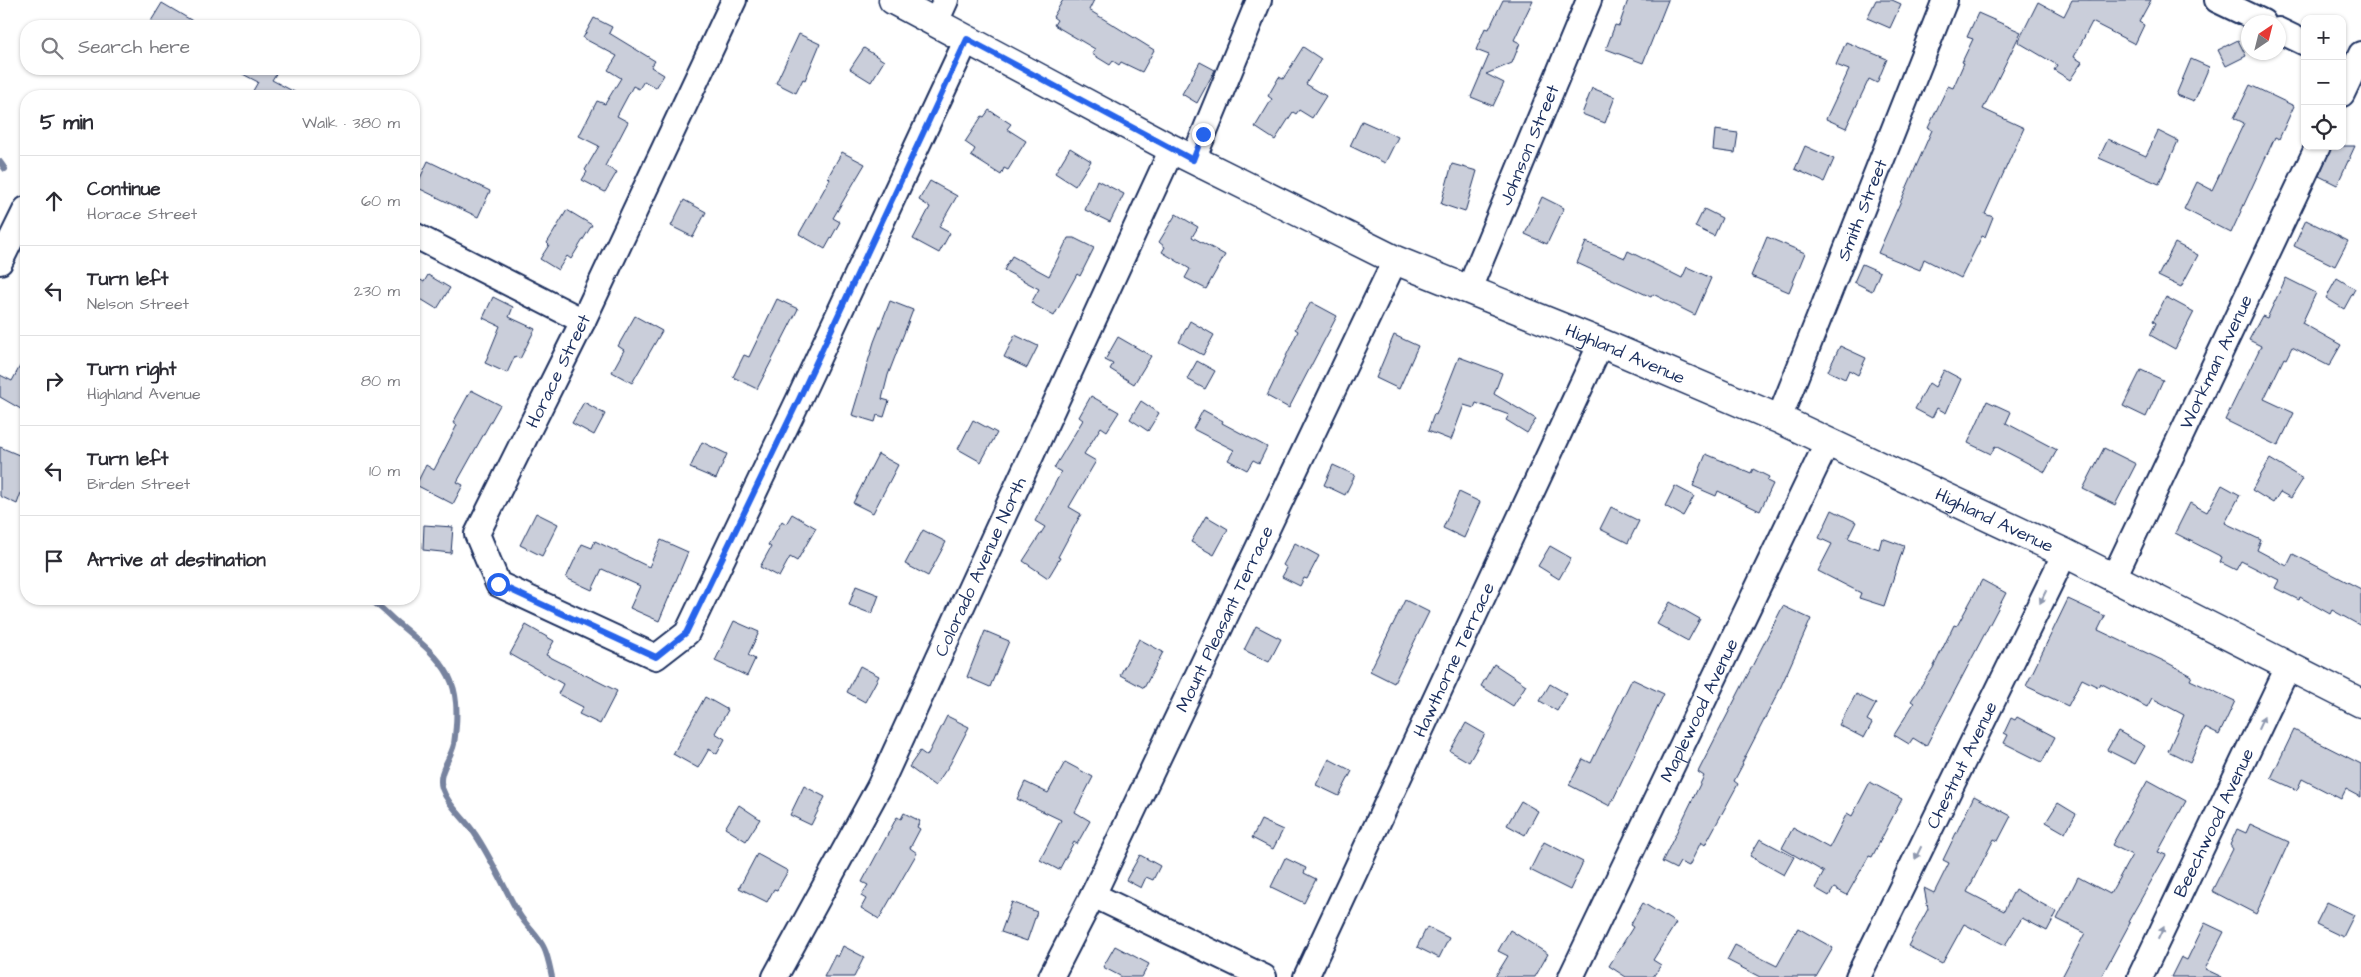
<!DOCTYPE html>
<meta charset="utf-8">
<style>
body{margin:0;font-family:"Architects Daughter",sans-serif;background:#f7f7f7;color:#2b2b33}
.controls{position:absolute;right:15px;top:15px;display:grid;overflow:hidden;border-radius:10px;box-shadow:0 1px 4px #0004}
.controls button{width:45px;height:45px;display:grid;place-items:center;padding:0;border:0;border-bottom:1px solid #e1e1e2;background:#fff;color:#2b2b33;font:25px sans-serif}
.compass{position:absolute;left:2241px;top:15px;width:45px;height:45px;border-radius:50%;background:#fff;box-shadow:0 1px 4px #0004;rotate:35deg}
.stop{position:absolute;width:15px;height:15px;margin:-11px;border:4px solid #2563eb;border-radius:50%;background:#fff}
.stop.end{background:#2563eb;border-color:#fff;box-shadow:0 1px 5px #0008}
.list{margin:0;padding:0;list-style:none}
h2{display:flex;justify-content:space-between;align-items:center;height:65px;margin:0;padding:0 20px;font-size:21px}
h2 small{font-size:16px;font-weight:400;color:#7c7c81}
.list li{display:grid;grid-template-columns:32px 1fr auto;gap:15px;align-items:center;box-sizing:border-box;height:90px;padding:0 20px;border-top:1px solid #e1e1e2}
.list b{display:block;font-size:19px;white-space:nowrap}
.list p{margin:0;font-size:16px;white-space:nowrap;color:#7c7c81}
.list em{font-size:16px;font-style:normal;color:#7c7c81}
.icon{flex:none;width:28px;height:28px;fill:none;stroke:currentColor;stroke-width:2;stroke-linecap:round;stroke-linejoin:round}
.map{position:relative;flex:none;width:2361px;height:977px;overflow:hidden}
.search{position:absolute;background:#fff;box-shadow:0 1px 4px #0004;left:20px;top:20px;width:400px;height:55px;display:flex;align-items:center;gap:12px;box-sizing:border-box;padding:0 18px;border-radius:20px;color:#7c7c81;font-size:19px}
.panel{position:absolute;background:#fff;box-shadow:0 1px 4px #0004;left:20px;top:90px;width:400px;height:515px;border-radius:20px}
.map>svg:first-child{display:block}
.lines{fill:none;stroke-linecap:round;stroke-linejoin:round}
.stream{stroke:#77839f;stroke-width:6}
.building{fill:#caceda;stroke:#1b2f5e}
.minor-casing{stroke:#1b2f5e;stroke-width:28}
.tertiary-casing{stroke:#1b2f5e;stroke-width:31}
.minor{stroke:#fff;stroke-width:24}
.tertiary{stroke:#fff;stroke-width:28}
.oneway{fill:#8d97ae}
.route{stroke:#2563eb;stroke-width:6}
.labels{text-anchor:middle;stroke-width:4;stroke-linejoin:round;paint-order:stroke}
.street-label{font-size:18px;fill:#1b2f5e;stroke:#fff}
</style>
<div class="map">
<svg width="2361" height="977" viewBox="0 0 2361 977">
<rect width="100%" height="100%" fill="#fff"/>
<filter id="ink" filterUnits="userSpaceOnUse"><feTurbulence type="fractalNoise" baseFrequency=".02" numOctaves="2"/><feDisplacementMap in="SourceGraphic" scale="10" xChannelSelector="R" yChannelSelector="G"/><feConvolveMatrix kernelMatrix="1 2 1 2 8 2 1 2 1" color-interpolation-filters="sRGB"/></filter>
<g filter="url(#ink)">
<g class="lines">
<!-- stream -->
<g class="stream">
<polyline points="0,162 5,169"/>
<path d="M 368,599 C 381,605 389,617 400,625 C 448,665 463,679 454,744 C 451,759 437,772 442,788 C 448,806 465,818 475,834 C 492,859 504,888 519,914 C 526,926 538,935 544,948 C 548,956 550,968 552,977"/>
</g>
</g>
<!-- building -->
<g class="building">
<polygon points="1063,0 1094,0 1089,10 1154,50 1142,72 1121,62 1119,65 1113,61 1110,65 1092,54 1095,49 1054,25 1057,20 1053,17"/>
<polygon points="1503,0 1533,0 1514,40 1520,43 1512,63 1486,74 1504,83 1493,106 1471,97 1489,55 1476,50 1485,28 1489,29"/>
<polygon points="1628,0 1668,0 1643,63 1606,49 1615,25 1619,26"/>
<polygon points="1876,0 1892,0 1901,4 1890,28 1867,18"/>
<polygon points="2072,0 2151,0 2139,22 2144,25 2135,44 2092,22 2074,57 2082,62 2070,80 2054,70 2057,65 2018,42 2038,2 2064,16"/>
<polygon points="162,3 201,26 148,26"/>
<polygon points="1978,13 2021,32 1983,109 2024,128 1985,214 1993,217 1985,237 1982,236 1961,278 1924,259 1920,270 1878,253 1932,130 1928,128 1948,86 1953,88 1964,63 1962,62 1973,39 1967,37"/>
<polygon points="594,18 612,27 609,33 655,61 651,67 664,75 656,88 644,81 639,89 633,86 617,116 628,122 605,166 617,172 605,192 582,180 587,172 585,170 599,146 579,136 597,101 605,104 621,78 608,70 617,56 583,38"/>
<polygon points="799,34 820,44 805,80 803,79 796,93 776,83"/>
<polygon points="2238,40 2246,56 2226,66 2218,50"/>
<polygon points="1846,42 1887,59 1877,83 1869,79 1846,128 1826,119 1849,70 1836,65"/>
<polygon points="1303,47 1321,59 1306,84 1326,96 1312,118 1299,110 1296,114 1293,112 1275,140 1255,127 1272,99 1268,96 1279,77 1283,79"/>
<polygon points="864,48 884,61 871,82 850,69"/>
<polygon points="2191,59 2209,67 2194,102 2176,95"/>
<polygon points="1200,62 1215,70 1197,103 1182,94"/>
<polygon points="233,69 279,69 272,80 302,96 250,96 258,82"/>
<polygon points="2250,85 2294,106 2279,139 2275,137 2231,233 2184,209 2197,182 2212,190 2244,123 2234,118"/>
<polygon points="1592,88 1615,97 1605,123 1582,114"/>
<polygon points="989,110 1011,124 1007,129 1026,141 1008,170 1004,168 1001,175 971,156 975,149 965,142 982,116 984,117"/>
<polygon points="1362,121 1398,137 1385,163 1350,146"/>
<polygon points="1715,130 1738,133 1735,153 1713,150"/>
<polygon points="2158,131 2178,141 2159,184 2099,158 2108,139 2146,156"/>
<polygon points="1805,146 1834,159 1824,182 1795,169"/>
<polygon points="2332,146 2355,146 2337,185 2319,176"/>
<polygon points="1070,148 1091,161 1075,186 1055,173"/>
<polygon points="842,152 865,164 833,218 840,222 825,249 799,234 830,179 828,177"/>
<polygon points="428,161 490,191 478,217 416,187"/>
<polygon points="1452,164 1477,171 1465,212 1441,204"/>
<polygon points="1097,180 1124,194 1110,222 1085,210"/>
<polygon points="930,181 957,196 939,227 950,233 939,253 913,239 930,207 919,200"/>
<polygon points="1542,197 1564,208 1547,244 1525,234"/>
<polygon points="684,200 706,212 693,237 671,226"/>
<polygon points="1704,209 1722,218 1714,236 1695,227"/>
<polygon points="567,210 592,225 571,259 567,256 558,270 540,259 549,245 547,243"/>
<polygon points="1176,214 1198,227 1192,237 1225,255 1206,289 1185,278 1190,269 1162,252 1165,247 1159,242"/>
<polygon points="2306,220 2348,241 2335,266 2294,246"/>
<polygon points="1767,237 1805,253 1789,292 1751,276"/>
<polygon points="1068,238 1074,238 1094,248 1080,276 1077,274 1054,316 1031,303 1039,289 1004,270 1012,256 1049,276"/>
<polygon points="1586,242 1625,258 1628,251 1682,278 1687,267 1711,278 1695,315 1653,294 1651,297 1577,263"/>
<polygon points="2175,243 2198,255 2181,287 2158,276"/>
<polygon points="1862,264 1880,272 1872,291 1854,282"/>
<polygon points="428,275 450,288 437,309 414,295 414,276 424,282"/>
<polygon points="2286,278 2316,293 2302,323 2341,345 2329,366 2292,347 2286,359 2284,358 2264,399 2294,413 2278,446 2225,420 2261,346 2249,340 2262,316 2267,318"/>
<polygon points="2337,278 2355,289 2344,309 2326,298"/>
<polygon points="493,297 513,307 509,317 535,329 520,359 515,356 507,373 485,363 500,326 483,318"/>
<polygon points="2166,297 2194,312 2175,349 2150,335 2156,323 2153,321"/>
<polygon points="777,299 798,309 757,389 733,377 744,355 749,357"/>
<polygon points="890,301 913,310 888,375 882,399 889,401 884,417 877,415 875,422 852,415 874,342"/>
<polygon points="1311,302 1337,316 1289,408 1267,396 1298,331 1295,329"/>
<polygon points="635,316 662,331 632,383 612,372 624,350 618,346"/>
<polygon points="1190,321 1214,335 1203,355 1179,342"/>
<polygon points="1015,335 1038,346 1027,368 1004,357"/>
<polygon points="1394,335 1418,346 1399,389 1376,378"/>
<polygon points="1118,337 1151,356 1134,384 1110,369 1113,364 1105,360"/>
<polygon points="1840,346 1866,358 1858,375 1849,370 1845,379 1828,371"/>
<polygon points="26,355 26,412 0,397 0,375 12,381"/>
<polygon points="1459,357 1502,373 1494,394 1536,419 1527,433 1506,420 1509,415 1476,403 1474,408 1464,405 1451,440 1428,431 1434,414 1436,415"/>
<polygon points="1197,361 1215,371 1205,389 1187,379"/>
<polygon points="1944,370 1961,379 1946,413 1937,408 1932,418 1915,409 1929,383 1935,387"/>
<polygon points="2141,370 2163,380 2146,417 2123,406"/>
<polygon points="471,390 500,405 457,482 463,485 453,504 416,485 426,465 434,470 457,425 453,423"/>
<polygon points="1091,396 1119,412 1107,431 1101,427 1084,454 1096,461 1069,507 1081,514 1058,557 1060,558 1048,578 1023,561 1045,527 1035,521 1061,472 1054,468 1083,420 1079,417"/>
<polygon points="1141,401 1159,413 1148,431 1130,419"/>
<polygon points="1987,401 2011,412 2006,423 2057,450 2045,472 1995,446 1991,454 1968,443"/>
<polygon points="584,402 605,414 594,435 572,423"/>
<polygon points="1203,410 1223,421 1222,423 1267,447 1259,463 1253,460 1247,470 1228,460 1234,450 1193,429"/>
<polygon points="973,420 997,433 981,462 958,449"/>
<polygon points="702,442 727,454 716,479 690,468"/>
<polygon points="0,447 26,458 26,479 17,504 0,496"/>
<polygon points="2104,448 2136,464 2115,505 2083,489"/>
<polygon points="878,454 898,465 873,513 853,503"/>
<polygon points="1706,454 1751,473 1753,469 1769,477 1767,481 1773,484 1760,511 1718,491 1716,496 1693,486"/>
<polygon points="2270,459 2303,479 2291,498 2280,492 2273,503 2252,490"/>
<polygon points="1333,465 1355,475 1345,495 1324,485"/>
<polygon points="2222,485 2240,495 2225,523 2261,540 2257,550 2287,566 2293,554 2361,589 2361,626 2332,610 2330,614 2300,597 2299,600 2275,588 2279,580 2241,561 2236,570 2220,562 2222,557 2175,533 2190,503 2207,512"/>
<polygon points="1675,486 1694,496 1683,516 1665,506"/>
<polygon points="1459,492 1480,502 1464,538 1443,528"/>
<polygon points="1611,507 1639,521 1628,543 1600,529"/>
<polygon points="1832,510 1856,522 1848,538 1879,549 1882,538 1904,546 1884,606 1859,598 1861,593 1818,571 1832,544 1819,538"/>
<polygon points="536,513 558,524 542,556 520,545"/>
<polygon points="792,514 816,528 797,561 790,557 779,577 760,567 771,547 768,545 782,521 786,524"/>
<polygon points="1206,516 1228,529 1214,555 1191,542"/>
<polygon points="424,525 453,527 451,553 423,550"/>
<polygon points="923,530 946,542 928,576 905,564"/>
<polygon points="661,540 688,552 659,621 630,608 640,586 602,569 592,590 566,578 582,544 592,548 595,541 649,567"/>
<polygon points="1295,543 1319,556 1307,579 1304,578 1300,586 1282,577 1287,568 1283,565"/>
<polygon points="1550,546 1571,558 1559,579 1538,566"/>
<polygon points="1982,580 2006,593 1926,746 1913,738 1909,744 1894,735 1914,703 1911,701 1933,668 1954,625 1957,626"/>
<polygon points="856,586 879,595 872,614 849,605"/>
<polygon points="2068,599 2105,616 2098,630 2168,663 2192,676 2190,680 2235,701 2219,735 2205,728 2190,762 2168,751 2184,715 2152,698 2147,707 2100,683 2098,687 2082,679 2068,706 2026,686"/>
<polygon points="1405,600 1429,612 1394,683 1370,671"/>
<polygon points="1670,602 1700,619 1688,641 1657,624"/>
<polygon points="1783,606 1811,619 1778,693 1742,763 1743,764 1734,781 1738,784 1705,845 1701,842 1689,866 1680,862 1676,869 1662,862 1704,776 1698,772"/>
<polygon points="734,621 759,632 748,655 755,659 747,676 715,661"/>
<polygon points="526,625 554,641 546,655 617,691 600,724 579,714 583,707 558,694 563,684 510,654"/>
<polygon points="1256,626 1281,639 1269,662 1244,650"/>
<polygon points="985,631 1009,641 990,687 967,677"/>
<polygon points="1139,639 1163,652 1144,688 1120,675"/>
<polygon points="1494,664 1526,685 1513,706 1481,686"/>
<polygon points="860,666 879,676 865,702 847,692"/>
<polygon points="1632,679 1664,694 1610,806 1569,785 1583,759 1591,763"/>
<polygon points="1550,684 1567,694 1557,711 1540,701"/>
<polygon points="1856,694 1876,704 1867,720 1872,723 1864,738 1839,725"/>
<polygon points="705,697 728,710 715,733 725,739 717,754 709,749 698,768 673,754"/>
<polygon points="947,716 969,727 950,764 935,786 909,767 920,751 927,756"/>
<polygon points="2017,717 2055,737 2042,762 2004,743 2008,735 2004,733 2011,718 2015,720"/>
<polygon points="1466,723 1485,734 1469,762 1450,751"/>
<polygon points="2294,730 2361,764 2361,797 2346,789 2341,799 2302,779 2297,790 2271,778"/>
<polygon points="2118,731 2145,746 2135,764 2107,750"/>
<polygon points="1329,759 1352,771 1339,796 1316,785"/>
<polygon points="1065,762 1093,777 1075,812 1090,821 1077,844 1074,842 1059,870 1040,860 1061,820 1017,799 1025,782 1048,793"/>
<polygon points="2148,780 2186,801 2158,852 2166,855 2128,922 2130,923 2101,977 2062,977 2085,933 2057,919 2078,877 2110,894 2132,855 2112,845"/>
<polygon points="1870,782 1902,799 1872,857 1869,856 1847,895 1834,888 1829,896 1815,888 1824,872 1782,848 1793,828 1829,848 1847,813 1852,816"/>
<polygon points="804,786 825,797 811,825 790,815"/>
<polygon points="1974,796 2011,816 1998,841 1994,839 1967,892 2004,911 2015,889 2057,912 2047,931 2022,918 2005,945 1964,924 1942,964 1908,946 1928,909 1924,888 1934,893 1949,863 1943,860"/>
<polygon points="1521,801 1538,811 1525,835 1507,825"/>
<polygon points="2058,803 2076,814 2065,833 2046,822"/>
<polygon points="739,805 760,819 746,841 725,828"/>
<polygon points="904,813 920,821 917,827 920,829 910,848 917,853 879,919 861,908 866,899 861,896 868,885 862,882 897,817 901,819"/>
<polygon points="1261,820 1283,830 1273,849 1252,838"/>
<polygon points="2250,824 2289,842 2256,914 2212,891 2233,849 2230,845 2237,829 2246,833"/>
<polygon points="1760,839 1794,857 1784,875 1750,856"/>
<polygon points="1544,842 1583,862 1570,890 1530,870"/>
<polygon points="757,854 788,871 777,890 774,889 767,902 739,888"/>
<polygon points="1140,855 1160,866 1153,880 1146,877 1141,888 1126,880"/>
<polygon points="1285,858 1306,868 1304,873 1316,879 1304,903 1271,887"/>
<polygon points="1012,902 1037,912 1027,941 1001,932"/>
<polygon points="2327,902 2354,915 2343,937 2316,924"/>
<polygon points="1643,903 1676,923 1653,960 1661,965 1653,977 1626,977 1609,966 1633,927 1630,925"/>
<polygon points="2205,923 2224,932 2205,969 2222,977 2171,977 2181,957 2187,960"/>
<polygon points="1427,927 1449,938 1439,958 1417,947"/>
<polygon points="1798,928 1833,948 1816,977 1760,977 1727,960 1735,945 1777,966"/>
<polygon points="1510,930 1548,954 1535,977 1495,977 1508,956 1498,951"/>
<polygon points="843,946 864,957 854,977 824,977 835,955 838,957"/>
<polygon points="1115,946 1149,964 1142,977 1122,977 1103,967"/>
</g>
<g class="lines">
<!-- minor casing -->
<g class="minor-casing">
<g id="minor">
<polyline points="734,0 583,321 477,534 498,584 656,657 687,633 799,399 967,39"/>
<polyline points="2217,0 2263,22"/>
<polyline points="936,22 946,0"/>
<polyline points="2278,30 2305,43"/>
<polyline points="2342,94 2361,54"/>
<polyline points="1193,160 1259,0"/>
<polyline points="414,235 583,321"/>
<polyline points="0,262 26,209"/>
<path id="s1" d="M 1469,289 L 1589,0"/>
<path id="s2" d="M 1779,419 L 1945,0"/>
<path id="s3" d="M 2114,577 L 2318,146"/>
<polyline points="1093,895 1264,977"/>
<path id="s4" d="M 775,977 L 879,787 L 1172,149"/>
<path id="s5" d="M 1051,977 L 1093,895 L 1395,260"/>
<path id="s6" d="M 1306,977 L 1601,343"/>
<path id="s7" d="M 1571,977 L 1827,443"/>
<path id="s8" d="M 1858,977 L 2065,553"/>
<path id="s9" d="M 2140,977 L 2288,667"/>
</g>
</g>
<!-- tertiary casing -->
<g class="tertiary-casing">
<g id="tertiary">
<path id="s10" d="M 893,0 L 1172,149 L 1395,260 L 1601,343 L 1779,419 L 2065,553 L 2361,703"/>
</g>
</g>
<!-- minor -->
<use href="#minor" class="minor"/>
<!-- tertiary -->
<use href="#tertiary" class="tertiary"/>
</g>
<!-- one-way arrows -->
<defs><path id="oneway-solid" d="M-6-.8H1V-3.2L6.5 0L1 3.2V.8H-6Z" transform="scale(1.25)"/></defs>
<g class="oneway">
<use href="#oneway-solid" transform="translate(2043 597) rotate(116)"/>
<use href="#oneway-solid" transform="translate(2261 723) rotate(-65)"/>
<use href="#oneway-solid" transform="translate(1918 853) rotate(116)"/>
<use href="#oneway-solid" transform="translate(2161 933) rotate(-65)"/>
</g>
</g>
<g class="lines" filter="url(#ink)">
<!-- route -->
<polyline class="route" points="498,584 656,657 686,633 799,399 967,39 1193,160 1203,134"/>
</g>
<g class="labels">
<!-- street labels -->
<g class="street-label">
<text dy="6" stroke="none"><textPath href="#s1" startOffset="156">Johnson Street</textPath></text>
<text dy="6" stroke="none"><textPath href="#s2" startOffset="225">Smith Street</textPath></text>
<text dy="6" stroke="none"><textPath href="#s10" startOffset="814">Highland Avenue</textPath></text>
<text dy="6" stroke="none"><textPath href="#s3" startOffset="238">Workman Avenue</textPath></text>
<text transform="translate(558 371) rotate(-64)" y="6">Horace Street</text>
<text dy="6" stroke="none"><textPath href="#s10" startOffset="1219">Highland Avenue</textPath></text>
<text dy="6" stroke="none"><textPath href="#s4" startOffset="459">Colorado Avenue North</textPath></text>
<text dy="6" stroke="none"><textPath href="#s5" startOffset="398">Mount Pleasant Terrace</textPath></text>
<text dy="6" stroke="none"><textPath href="#s6" startOffset="350">Hawthorne Terrace</textPath></text>
<text dy="6" stroke="none"><textPath href="#s7" startOffset="296">Maplewood Avenue</textPath></text>
<text dy="6" stroke="none"><textPath href="#s8" startOffset="236">Chestnut Avenue</textPath></text>
<text dy="6" stroke="none"><textPath href="#s9" startOffset="171">Beechwood Avenue</textPath></text>
</g>
</g>
</svg>
<div class="controls">
<button>+</button>
<button>−</button>
<button><svg class="icon" aria-label="locate" viewBox="0 0 24 24"><circle cx="12" cy="12" r="6"/><path d="M12 2v4M12 18v4M2 12h4M18 12h4"/></svg></button>
</div>
<svg class="compass" viewBox="-18 -18 36 36"><path d="M0-13l5 13h-10z" fill="#e53935"/><path d="M0 13l5-13h-10z" fill="#7c7c81"/></svg>
<div class="stop" style="left:498px;top:584px"></div>
<div class="stop end" style="left:1203px;top:134px"></div>
<div class="search"><svg class="icon" aria-label="search" viewBox="0 0 24 24"><circle cx="10" cy="10" r="6"/><path d="M15 15l6 6"/></svg>Search here</div>
<section class="panel">
<h2>5 min<small>Walk · 380 m</small></h2>
<ul class="list">
<li><svg class="icon" aria-label="ahead" viewBox="0 0 24 24"><path d="M12 20V5M6 11l6-6 6 6"/></svg><div><b>Continue</b><p>Horace Street</p></div><em>60 m</em></li>
<li><svg class="icon" aria-label="left" viewBox="0 0 24 24"><path d="M17 20v-9H6M10 6l-5 5 5 5"/></svg><div><b>Turn left</b><p>Nelson Street</p></div><em>230 m</em></li>
<li><svg class="icon" aria-label="right" viewBox="0 0 24 24"><path d="M7 20v-9h11M14 6l5 5-5 5"/></svg><div><b>Turn right</b><p>Highland Avenue</p></div><em>80 m</em></li>
<li><svg class="icon" aria-label="left" viewBox="0 0 24 24"><path d="M17 20v-9H6M10 6l-5 5 5 5"/></svg><div><b>Turn left</b><p>Birden Street</p></div><em>10 m</em></li>
<li><svg class="icon" aria-label="arrive" viewBox="0 0 24 24"><path d="M6 21V4h12l-3 4 3 4H6"/></svg><div><b>Arrive at destination</b></div></li>
</ul>
</section>
</div>
